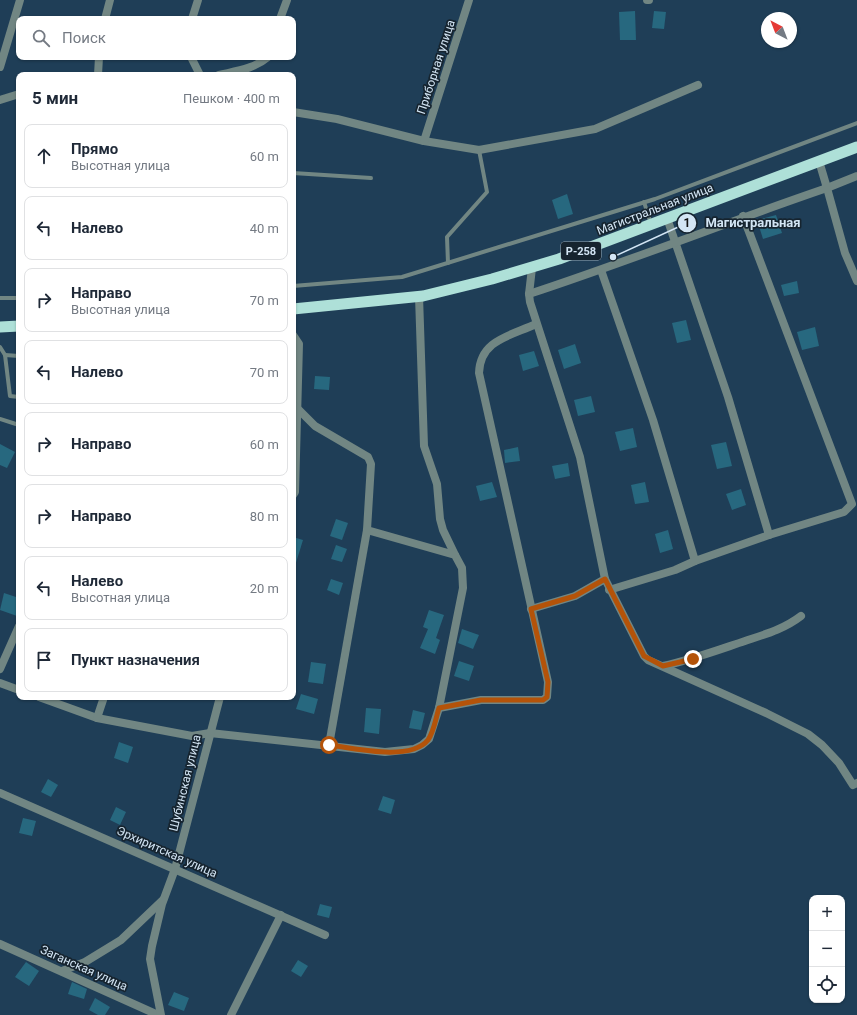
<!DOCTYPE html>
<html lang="ru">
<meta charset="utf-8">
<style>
body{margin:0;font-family:Roboto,sans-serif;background:#f6f6f7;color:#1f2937}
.controls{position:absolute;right:12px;bottom:12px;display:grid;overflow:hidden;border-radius:8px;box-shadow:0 1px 3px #0004}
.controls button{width:36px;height:36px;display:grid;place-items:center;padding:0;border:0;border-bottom:1px solid #e0e1e3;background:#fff;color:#1f2937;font:20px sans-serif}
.compass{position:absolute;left:761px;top:12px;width:36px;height:36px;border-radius:50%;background:#fff;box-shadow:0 1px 3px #0004;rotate:318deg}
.stop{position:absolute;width:12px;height:12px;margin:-9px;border:3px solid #b45309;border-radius:50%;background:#fff}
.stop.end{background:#b45309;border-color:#fff;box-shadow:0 1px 4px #0008}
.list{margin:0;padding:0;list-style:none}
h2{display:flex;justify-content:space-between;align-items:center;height:52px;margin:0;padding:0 16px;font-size:17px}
h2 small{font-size:13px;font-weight:400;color:#747a83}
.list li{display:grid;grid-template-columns:26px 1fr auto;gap:12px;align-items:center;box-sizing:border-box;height:64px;margin:0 8px 8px;padding:0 8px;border:1px solid #e0e1e3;border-radius:8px}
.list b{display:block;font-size:15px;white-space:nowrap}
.list p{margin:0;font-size:13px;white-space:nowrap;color:#747a83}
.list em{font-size:13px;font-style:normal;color:#747a83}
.icon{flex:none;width:22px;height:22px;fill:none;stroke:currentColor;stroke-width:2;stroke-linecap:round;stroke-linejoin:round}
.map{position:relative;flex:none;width:857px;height:1015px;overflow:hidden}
.search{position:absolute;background:#fff;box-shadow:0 1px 3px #0004;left:16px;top:16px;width:280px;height:44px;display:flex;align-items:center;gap:10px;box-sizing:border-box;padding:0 14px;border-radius:8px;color:#747a83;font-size:15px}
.panel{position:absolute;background:#fff;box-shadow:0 1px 3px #0004;left:16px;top:72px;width:280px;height:628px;border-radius:8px}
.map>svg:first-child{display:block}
.building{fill:#27687f}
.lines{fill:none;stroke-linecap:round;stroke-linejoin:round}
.service{stroke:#718683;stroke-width:4}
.minor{stroke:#718683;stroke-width:8}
.trunk{stroke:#aee0d8;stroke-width:11}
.route{stroke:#b45309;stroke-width:5}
.labels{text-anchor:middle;stroke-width:3.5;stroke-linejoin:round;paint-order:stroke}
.shield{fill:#16242f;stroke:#9aabb9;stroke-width:1}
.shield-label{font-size:11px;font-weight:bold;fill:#d3e5f4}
.street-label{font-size:12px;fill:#d3e5f4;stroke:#16242f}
.leader{fill:none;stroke:#d3e5f4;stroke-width:1.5}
.callout-dot{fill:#d3e5f4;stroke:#16242f;stroke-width:1.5}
.mark-label{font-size:12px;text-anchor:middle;font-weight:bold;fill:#111}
.callout-label{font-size:13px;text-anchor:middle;font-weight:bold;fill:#d3e5f4;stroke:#16242f;stroke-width:3.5;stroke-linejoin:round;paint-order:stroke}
</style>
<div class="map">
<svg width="857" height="1015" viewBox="0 0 857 1015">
<rect width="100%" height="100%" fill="#1f3e57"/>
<!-- building -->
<g class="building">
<polygon points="635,11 636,40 620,40 619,12"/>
<polygon points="654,11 666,12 664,29 652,28"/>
<polygon points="567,194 573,214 558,219 552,200"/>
<polygon points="776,215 782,233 763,239 757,220"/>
<polygon points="797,281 799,293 784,296 781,285"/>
<polygon points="686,320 691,340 677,343 672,323"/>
<polygon points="815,327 819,346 802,350 797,332"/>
<polygon points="575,344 581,363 564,369 558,350"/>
<polygon points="534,351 539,366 523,371 519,355"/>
<polygon points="315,376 330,377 329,390 314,389"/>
<polygon points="591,396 595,412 578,416 574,400"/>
<polygon points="633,428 637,447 620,451 615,432"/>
<polygon points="726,442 732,466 717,469 711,445"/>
<polygon points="0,444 15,452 7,468 0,465"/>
<polygon points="518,447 520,461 505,463 504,450"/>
<polygon points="568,463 570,476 555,479 552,466"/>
<polygon points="492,482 497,497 480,501 476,486"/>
<polygon points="645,482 649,502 635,504 631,485"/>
<polygon points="741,489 746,505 732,510 726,494"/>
<polygon points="336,519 348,523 342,540 330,536"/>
<polygon points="668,530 673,549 660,553 655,534"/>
<polygon points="293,537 303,540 295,566 293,566"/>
<polygon points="336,545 347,549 342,562 331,559"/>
<polygon points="331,579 343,583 339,595 327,590"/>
<polygon points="4,593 19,598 19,610 17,616 0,610"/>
<polygon points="429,610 444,615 436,638 440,640 435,654 420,648 428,629 423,627"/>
<polygon points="462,629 479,635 473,649 458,643"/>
<polygon points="459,661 474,666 469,681 454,676"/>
<polygon points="311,662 326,664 323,684 308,682"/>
<polygon points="301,694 318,699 314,714 296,709"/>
<polygon points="366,708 381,709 379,734 364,732"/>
<polygon points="413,710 425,713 421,730 409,728"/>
<polygon points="119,742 133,747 128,763 114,758"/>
<polygon points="48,779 58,785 51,797 41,792"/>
<polygon points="383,796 395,800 391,814 378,810"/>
<polygon points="116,807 126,812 120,825 110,820"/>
<polygon points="23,818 36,821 32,836 19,833"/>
<polygon points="320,904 332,907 329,918 317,915"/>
<polygon points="298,960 308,966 301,977 291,971"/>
<polygon points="26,962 39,971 29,986 15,977"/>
<polygon points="72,982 87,989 84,999 68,994"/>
<polygon points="174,992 189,998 184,1011 168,1005"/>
<polygon points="95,998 110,1007 105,1015 98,1015 89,1010"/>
</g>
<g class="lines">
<!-- service -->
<g class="service">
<polyline points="293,173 371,178"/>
<polyline points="644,202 651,224"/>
<polyline points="448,263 447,237 487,192 479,150"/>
<polyline points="293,286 402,277 655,199 857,123"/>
<polyline points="0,298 19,298"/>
<polyline points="0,347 5,355"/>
<polyline points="19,356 5,355 10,396 19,397"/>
<polyline points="0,419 19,425"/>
</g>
<!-- minor -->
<g class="minor">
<polyline points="647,0 649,0"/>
<polyline points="105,19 110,0"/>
<polyline points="192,19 198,0"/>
<polyline points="280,19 287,0"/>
<polyline points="191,57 200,75"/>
<polyline points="0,67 20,0"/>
<polyline points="98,75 99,57"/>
<path d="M 219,75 C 236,71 254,69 268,57"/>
<polyline points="0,100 19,94"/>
<polyline points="293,112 337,119 424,141 479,150 595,129 698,85"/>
<polyline points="424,141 469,0"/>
<polyline points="857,176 827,188 845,253 857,281"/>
<polyline points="743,216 852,504 844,512 769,535"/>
<polyline points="532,268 529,294 530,302 580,457 605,579 644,656 648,660 766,713 808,734 822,745 839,763 853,785 857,783"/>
<polyline points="601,270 653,420 695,561 769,535 728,397 667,218"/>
<path d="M 529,294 C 630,261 727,222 827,188 L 819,161"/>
<polyline points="419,296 424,446 437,484 440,519 443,530 455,555"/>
<polyline points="293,335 299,344 295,492 293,495"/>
<polyline points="609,590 675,570 695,561"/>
<polyline points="531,609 575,596 605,579"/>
<path d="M 663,666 C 691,660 718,650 745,641 C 766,634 784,629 801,616"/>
<polyline points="0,669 19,626"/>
<polyline points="0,683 19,690"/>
<polyline points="39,697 97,718 192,736 210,733 385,752 414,749 422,745 429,739 439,708 463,588 462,568 455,555 367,530 371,464 368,457 315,426 296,407"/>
<path d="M 439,708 L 481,700 L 543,700 L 547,697 L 548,682 L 479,373 C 480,340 510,336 536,324"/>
<polyline points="97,718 104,697"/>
<polyline points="329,745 367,530"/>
<polyline points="0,793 325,935"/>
<polyline points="0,944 158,1015"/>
<polyline points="62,971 85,962 121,940 163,900"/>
<polyline points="161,1015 150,959 152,946 162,904 175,869 220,697"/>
<polyline points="231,1015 281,915"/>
</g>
<!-- trunk -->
<g class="trunk">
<polyline points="293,309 423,296 492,279 559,259 857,147"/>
<polyline points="0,327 19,326"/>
</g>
</g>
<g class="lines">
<!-- route -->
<path class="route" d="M 329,745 C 353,748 410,762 428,740 C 434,732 436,717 439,708 L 481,700 L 543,700 L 547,697 L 548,682 L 531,609 L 575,596 L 605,579 L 644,656 L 663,666 L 693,659"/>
</g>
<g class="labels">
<!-- shield labels -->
<rect class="shield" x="561" y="242" width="40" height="18" rx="3"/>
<g class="shield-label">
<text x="581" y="255">Р-258</text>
</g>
<!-- street labels -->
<g class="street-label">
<text transform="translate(436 67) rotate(-72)" y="4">Приборная улица</text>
<text transform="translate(655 209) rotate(-21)" y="4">Магистральная улица</text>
<text transform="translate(185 783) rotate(-76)" y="4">Шубинская улица</text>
<text transform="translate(167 852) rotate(24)" y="4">Эрхиритская улица</text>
<text transform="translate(84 968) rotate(24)" y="4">Заганская улица</text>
</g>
</g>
<!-- callouts -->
<path class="leader" d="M613 257L687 223"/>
<g class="callout-dot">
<circle cx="613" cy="257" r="4"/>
<circle cx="687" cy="223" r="10"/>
</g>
<g class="mark-label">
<text x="687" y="227">1</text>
</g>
<g class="callout-label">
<text x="753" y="227">Магистральная</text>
</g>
</svg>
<div class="controls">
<button>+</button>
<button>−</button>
<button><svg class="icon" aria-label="locate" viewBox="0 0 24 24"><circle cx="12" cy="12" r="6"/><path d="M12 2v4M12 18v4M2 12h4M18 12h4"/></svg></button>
</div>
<svg class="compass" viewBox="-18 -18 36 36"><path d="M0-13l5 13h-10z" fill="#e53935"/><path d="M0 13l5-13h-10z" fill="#747a83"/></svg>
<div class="stop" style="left:329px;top:745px"></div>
<div class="stop end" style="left:693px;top:659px"></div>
<div class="search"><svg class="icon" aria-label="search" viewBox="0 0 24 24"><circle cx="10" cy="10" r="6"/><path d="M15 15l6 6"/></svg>Поиск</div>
<section class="panel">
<h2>5 мин<small>Пешком · 400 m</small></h2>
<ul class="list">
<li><svg class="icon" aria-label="ahead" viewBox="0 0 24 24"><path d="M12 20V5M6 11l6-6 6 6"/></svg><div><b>Прямо</b><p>Высотная улица</p></div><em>60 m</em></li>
<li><svg class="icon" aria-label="left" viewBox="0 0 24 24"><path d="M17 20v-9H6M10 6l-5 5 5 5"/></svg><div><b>Налево</b></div><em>40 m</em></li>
<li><svg class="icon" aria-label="right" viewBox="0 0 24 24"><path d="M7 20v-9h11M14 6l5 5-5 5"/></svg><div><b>Направо</b><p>Высотная улица</p></div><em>70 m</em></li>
<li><svg class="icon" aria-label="left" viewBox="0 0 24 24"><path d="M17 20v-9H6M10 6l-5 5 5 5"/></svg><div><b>Налево</b></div><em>70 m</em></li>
<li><svg class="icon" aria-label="right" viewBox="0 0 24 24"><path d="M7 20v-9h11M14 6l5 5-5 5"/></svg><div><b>Направо</b></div><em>60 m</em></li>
<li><svg class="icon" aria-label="right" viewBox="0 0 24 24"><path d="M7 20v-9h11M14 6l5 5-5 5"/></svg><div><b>Направо</b></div><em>80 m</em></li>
<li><svg class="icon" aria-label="left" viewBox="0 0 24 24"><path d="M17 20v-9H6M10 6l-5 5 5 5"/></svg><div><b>Налево</b><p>Высотная улица</p></div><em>20 m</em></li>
<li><svg class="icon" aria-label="arrive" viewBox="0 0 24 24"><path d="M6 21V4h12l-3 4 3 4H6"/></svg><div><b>Пункт назначения</b></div></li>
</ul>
</section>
</div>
